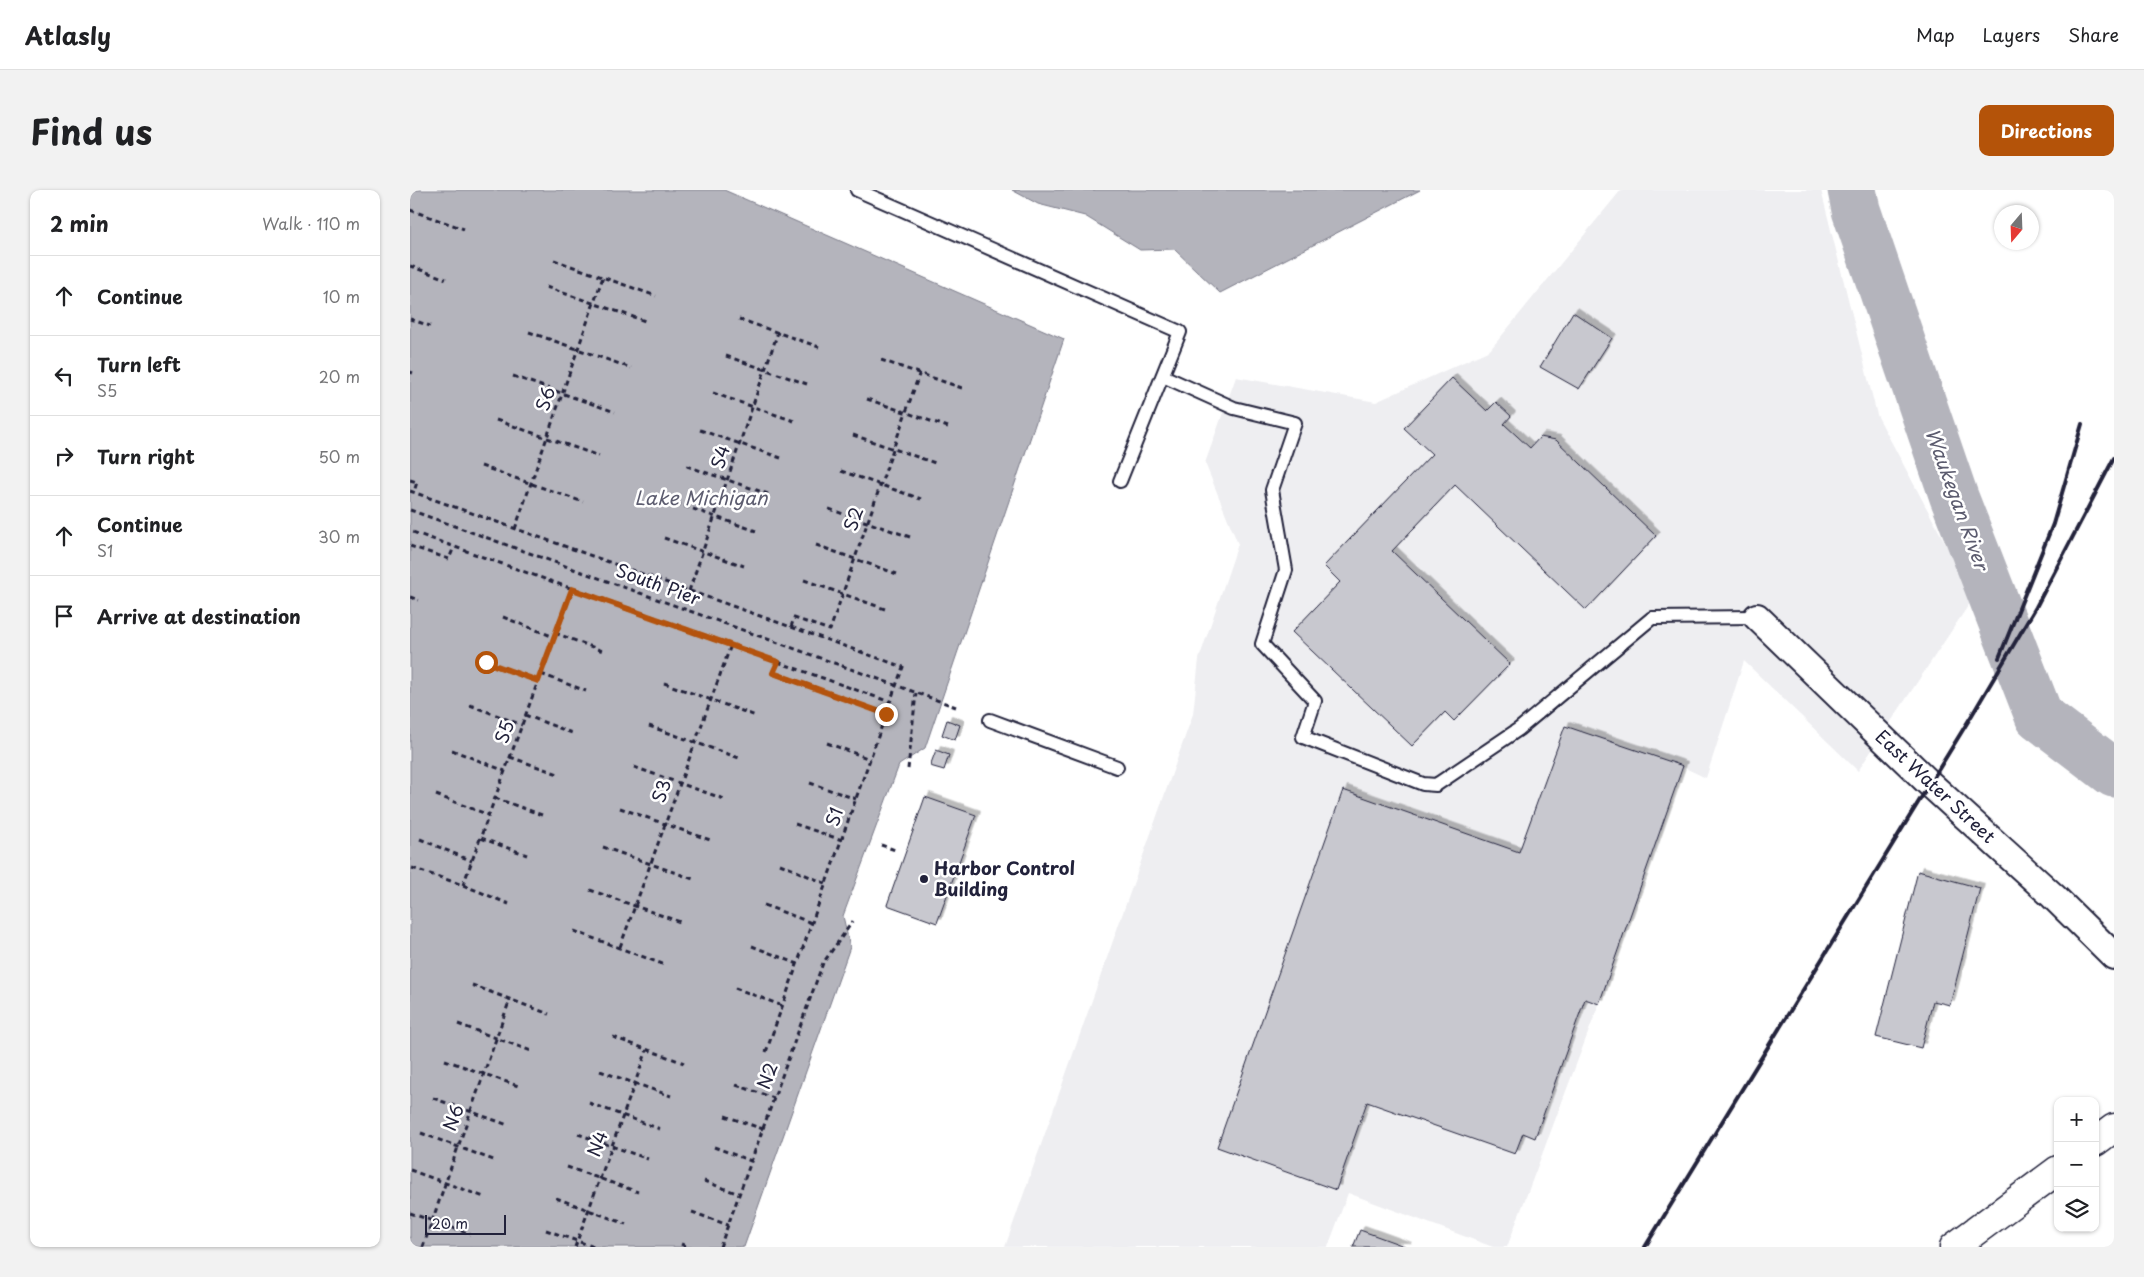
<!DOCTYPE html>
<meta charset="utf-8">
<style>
body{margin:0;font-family:"Playpen Sans",sans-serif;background:#f2f2f2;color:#202124}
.controls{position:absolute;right:15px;bottom:15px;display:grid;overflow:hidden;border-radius:10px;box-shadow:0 1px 4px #0004}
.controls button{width:45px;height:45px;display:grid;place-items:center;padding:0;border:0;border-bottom:1px solid #e0e0e0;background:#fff;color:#202124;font:25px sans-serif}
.compass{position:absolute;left:1584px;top:15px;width:45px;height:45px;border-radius:50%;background:#fff;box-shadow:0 1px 4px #0004;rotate:199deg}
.scale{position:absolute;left:15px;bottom:12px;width:81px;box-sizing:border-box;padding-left:5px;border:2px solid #22223b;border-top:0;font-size:14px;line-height:18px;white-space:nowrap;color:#22223b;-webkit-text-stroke:4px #fff;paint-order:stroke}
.stop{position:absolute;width:15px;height:15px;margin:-11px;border:4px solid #b45309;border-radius:50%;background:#fff}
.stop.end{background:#b45309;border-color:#fff;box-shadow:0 1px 5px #0008}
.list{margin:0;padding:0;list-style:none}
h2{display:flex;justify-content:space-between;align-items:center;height:65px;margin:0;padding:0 20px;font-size:21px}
h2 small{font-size:16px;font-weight:400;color:#757577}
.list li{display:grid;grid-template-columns:32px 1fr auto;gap:15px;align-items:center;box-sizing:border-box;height:80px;padding:0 20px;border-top:1px solid #e0e0e0}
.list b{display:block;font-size:19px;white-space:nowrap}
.list p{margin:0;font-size:16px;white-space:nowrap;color:#757577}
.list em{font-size:16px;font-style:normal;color:#757577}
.icon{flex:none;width:28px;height:28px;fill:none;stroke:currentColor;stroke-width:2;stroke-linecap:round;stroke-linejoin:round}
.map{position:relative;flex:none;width:1704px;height:1057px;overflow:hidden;border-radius:10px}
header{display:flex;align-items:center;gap:30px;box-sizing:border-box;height:70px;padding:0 25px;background:#fff;border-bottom:1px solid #e0e0e0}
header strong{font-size:24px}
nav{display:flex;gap:28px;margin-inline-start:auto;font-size:18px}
.intro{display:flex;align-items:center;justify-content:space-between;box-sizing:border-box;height:120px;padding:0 30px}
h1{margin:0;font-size:35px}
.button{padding:12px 22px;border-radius:10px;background:#b45309;color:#fff;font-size:18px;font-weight:700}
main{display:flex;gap:30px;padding:0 30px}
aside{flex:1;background:#fff;border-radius:10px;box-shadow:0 1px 4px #0004}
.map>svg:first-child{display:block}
.built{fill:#eeeef1}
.water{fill:#b4b4bc;stroke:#7a7a88}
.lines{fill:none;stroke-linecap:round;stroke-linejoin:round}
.river{stroke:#b4b4bc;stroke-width:49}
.building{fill:#c8c8cf;stroke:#22223b;filter:url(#shadow)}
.service-casing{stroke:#22223b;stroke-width:16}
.minor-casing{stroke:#22223b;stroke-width:30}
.tertiary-casing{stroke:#22223b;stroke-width:31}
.path{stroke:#22223b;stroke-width:3;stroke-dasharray:5 4;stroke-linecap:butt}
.service{stroke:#fff;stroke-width:12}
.minor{stroke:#fff;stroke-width:26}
.tertiary{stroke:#fff;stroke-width:28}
.rail{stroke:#22223b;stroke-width:4}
.route{stroke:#b45309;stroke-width:6}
.poi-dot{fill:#22223b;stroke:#fff;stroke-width:2}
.labels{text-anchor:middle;stroke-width:5;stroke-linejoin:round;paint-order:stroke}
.street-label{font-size:18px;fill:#22223b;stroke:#fff}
.poi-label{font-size:18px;font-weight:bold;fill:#22223b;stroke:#fff;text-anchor:start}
.water-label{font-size:19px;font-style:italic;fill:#5c5c6f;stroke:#fff}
</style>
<header>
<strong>Atlasly</strong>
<nav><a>Map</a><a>Layers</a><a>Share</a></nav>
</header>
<div class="intro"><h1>Find us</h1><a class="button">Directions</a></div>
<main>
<aside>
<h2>2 min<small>Walk · 110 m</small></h2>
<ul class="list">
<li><svg class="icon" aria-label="ahead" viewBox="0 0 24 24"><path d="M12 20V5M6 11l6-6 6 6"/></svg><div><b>Continue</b></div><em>10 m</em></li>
<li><svg class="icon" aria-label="left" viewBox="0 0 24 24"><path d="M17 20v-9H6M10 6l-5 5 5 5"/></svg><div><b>Turn left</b><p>S5</p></div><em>20 m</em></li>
<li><svg class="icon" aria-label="right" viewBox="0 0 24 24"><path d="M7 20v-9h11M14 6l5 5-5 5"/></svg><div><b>Turn right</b></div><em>50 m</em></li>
<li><svg class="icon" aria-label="ahead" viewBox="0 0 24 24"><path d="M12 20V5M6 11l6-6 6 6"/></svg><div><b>Continue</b><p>S1</p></div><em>30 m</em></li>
<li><svg class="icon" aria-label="arrive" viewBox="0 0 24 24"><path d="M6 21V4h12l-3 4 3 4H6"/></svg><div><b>Arrive at destination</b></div></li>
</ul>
</aside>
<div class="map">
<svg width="1704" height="1057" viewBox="0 0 1704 1057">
<defs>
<filter id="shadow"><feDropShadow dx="4.5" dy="-4.5" stdDeviation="0" flood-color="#0004"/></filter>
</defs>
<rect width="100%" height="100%" fill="#fff"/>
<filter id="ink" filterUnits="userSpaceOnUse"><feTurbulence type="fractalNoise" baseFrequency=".02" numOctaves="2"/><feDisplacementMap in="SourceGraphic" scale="10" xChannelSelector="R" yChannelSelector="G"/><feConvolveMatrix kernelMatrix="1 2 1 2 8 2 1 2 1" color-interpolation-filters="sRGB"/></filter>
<g filter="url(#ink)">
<!-- built -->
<polygon class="built" points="1211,0 1411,0 1467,225 1564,407 1448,581 1334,471 1296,588 1273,577 1189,814 1097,1057 1083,1057 938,1003 918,1057 595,1057 783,524 789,469 828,354 795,273 826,187 966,212 1080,160"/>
<!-- water -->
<g class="water">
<polygon points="0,0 314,0 654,149 515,558 489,575 433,726 440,757 334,1057 0,1057"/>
<polygon points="602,0 1010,0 810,103 764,59 730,60 675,26 628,14"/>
</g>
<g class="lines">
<!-- river -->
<polyline class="river" points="1442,0 1446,20 1544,307 1629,526 1704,583"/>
</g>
<!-- building -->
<g class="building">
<polygon points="1163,122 1202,148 1169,199 1130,177"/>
<polygon points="1042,188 1077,221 1086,212 1101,226 1094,234 1120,258 1130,247 1146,250 1246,346 1176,420 1045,295 982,361 1100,474 1044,531 1035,522 1002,556 882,442 930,392 914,376 1022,264 994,238"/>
<polygon points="537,530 550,535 545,550 532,545"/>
<polygon points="1155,536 1273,576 1189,814 1175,809 1125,948 1113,943 1105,964 957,912 926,1000 807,957 933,600 1109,662"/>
<polygon points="526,560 539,565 534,580 520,576"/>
<polygon points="515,607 566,625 527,733 477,715"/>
<polygon points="1508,681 1570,698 1540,815 1523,811 1511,858 1466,847"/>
<polygon points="950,1040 997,1057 943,1057"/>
</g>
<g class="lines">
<!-- service casing -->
<g class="service-casing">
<g id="service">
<polyline points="447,0 770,142 710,291"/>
<polyline points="753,186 824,218 885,233 862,300 876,380 852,454 905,511 893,547 1013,594 1026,595 1109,539 1242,428 1347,427"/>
<polyline points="580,530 707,577"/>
</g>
</g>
<!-- minor casing -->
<g class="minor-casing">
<polyline id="minor" points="1347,427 1520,594 1643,706 1704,766"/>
</g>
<!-- tertiary casing -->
<g class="tertiary-casing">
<g id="tertiary">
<polyline points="1685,952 1704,938"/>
<polyline points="1544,1057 1648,980"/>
</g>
</g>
<!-- path -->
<g class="path">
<polyline points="0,20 54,39"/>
<polyline points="144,70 246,106"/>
<polyline points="0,76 36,89"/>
<polyline points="136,97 238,132"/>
<polyline points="0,129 20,136"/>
<polyline points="329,129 409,157"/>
<polyline points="119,142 221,178"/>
<polyline points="316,166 397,194"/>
<polyline points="471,170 552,198"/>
<polyline points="0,182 3,183"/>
<polyline points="103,186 205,222"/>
<polyline points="303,203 384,231"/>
<polyline points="457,209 538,237"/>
<polyline points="86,230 189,266"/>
<polyline points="290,240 371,268"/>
<polyline points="443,245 525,273"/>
<polyline points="71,276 173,312"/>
<polyline points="277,276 358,304"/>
<polyline points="431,281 511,309"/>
<polyline points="0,290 7,292 4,302"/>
<polyline points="0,301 493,477 480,512 0,341"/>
<polyline points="266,313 346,341"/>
<polyline points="419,319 500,347"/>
<polyline points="0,320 546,517"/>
<polyline points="105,339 193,87"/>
<polyline points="254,348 334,376"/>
<polyline points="406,355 487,384"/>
<polyline points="0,356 39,369 44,357"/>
<polyline points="394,390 475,419"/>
<polyline points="279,401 368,142"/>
<polyline points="0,407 9,410"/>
<polyline points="93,427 144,447"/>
<polyline points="381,437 384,428 420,440 510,182"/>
<polyline points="145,443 193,461"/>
<polyline points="76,472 128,491"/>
<polyline points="131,484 176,501"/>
<polyline points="254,493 346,526"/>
<polyline points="60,515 112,535"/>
<polyline points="115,525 162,543"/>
<polyline points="239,536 332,569"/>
<polyline points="417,553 460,569"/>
<polyline points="42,560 95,581"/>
<polyline points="100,567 148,584"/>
<polyline points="224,577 317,610"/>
<polyline points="498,579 506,503"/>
<polyline points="400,593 446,609"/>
<polyline points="26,605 79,625"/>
<polyline points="85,608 132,625"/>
<polyline points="210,618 303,651"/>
<polyline points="385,634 432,650"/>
<polyline points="71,648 117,665"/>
<polyline points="10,649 62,671"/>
<polyline points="471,655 485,660"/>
<polyline points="193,657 286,690"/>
<polyline points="370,674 417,694"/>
<polyline points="2,678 53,695 99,714"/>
<polyline points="53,695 162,399"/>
<polyline points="180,700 273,733"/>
<polyline points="354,715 402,733"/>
<polyline points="164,741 255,775"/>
<polyline points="342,756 388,774"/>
<polyline points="210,757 321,455"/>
<polyline points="62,795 139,824"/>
<polyline points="325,798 373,816"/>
<polyline points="48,834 124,862"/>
<polyline points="203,847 274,873"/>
<polyline points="356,862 476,524 363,483 368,472"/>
<polyline points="35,870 111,897"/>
<polyline points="190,881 261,906"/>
<polyline points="326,895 364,908"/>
<polyline points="23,908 98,935"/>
<polyline points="179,913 250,939"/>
<polyline points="315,926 353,939"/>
<polyline points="11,943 86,971"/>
<polyline points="168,944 238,969"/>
<polyline points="304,957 341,971"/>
<polyline points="157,977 228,1002"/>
<polyline points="0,980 74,1007"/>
<polyline points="294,991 329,1004"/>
<polyline points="146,1008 216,1034"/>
<polyline points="282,1022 318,1035"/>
<polyline points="0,1023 60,1044"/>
<polyline points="136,1040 184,1057"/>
<polyline points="271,1054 278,1057"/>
<polyline points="13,1057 100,809"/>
<polyline points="165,1057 237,860"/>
<polyline points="310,1057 413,773 443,731"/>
</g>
<!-- service -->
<use href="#service" class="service"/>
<!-- minor -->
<use href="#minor" class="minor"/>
<!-- tertiary -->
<use href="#tertiary" class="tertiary"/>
<!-- rail -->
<g class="rail">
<polyline points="1589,468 1643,334 1672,234"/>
<polyline points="1235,1057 1562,525 1626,417 1704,268"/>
</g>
</g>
</g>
<g class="lines" filter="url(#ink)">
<!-- route -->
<polyline class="route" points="76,472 128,491 162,399 368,472 363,483 476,524"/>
</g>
<!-- markers -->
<circle class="poi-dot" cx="514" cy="689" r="5"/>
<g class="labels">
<!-- street labels -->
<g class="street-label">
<text transform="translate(136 209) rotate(-71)" y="6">S6</text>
<text transform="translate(311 267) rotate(-71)" y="6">S4</text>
<text transform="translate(444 329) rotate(-71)" y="6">S2</text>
<text transform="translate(248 395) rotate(20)" y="6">South Pier</text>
<text transform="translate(95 542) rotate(-70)" y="6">S5</text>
<text transform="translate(1525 597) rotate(43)" y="6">East Water Street</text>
<text transform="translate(252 601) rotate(-70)" y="6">S3</text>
<text transform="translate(425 627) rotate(-71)" y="6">S1</text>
<text transform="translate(358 886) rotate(-70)" y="6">N2</text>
<text transform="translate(44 928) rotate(-70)" y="6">N6</text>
<text transform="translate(188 954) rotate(-70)" y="6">N4</text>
</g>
<!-- poi labels -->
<g class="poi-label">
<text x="524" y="685">Harbor Control<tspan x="524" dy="21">Building</tspan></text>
</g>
<!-- water labels -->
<g class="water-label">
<text x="291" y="315">Lake Michigan</text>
<text transform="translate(1547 309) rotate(70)" y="7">Waukegan River</text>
</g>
</g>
</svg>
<div class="controls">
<button>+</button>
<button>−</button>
<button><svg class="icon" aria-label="layers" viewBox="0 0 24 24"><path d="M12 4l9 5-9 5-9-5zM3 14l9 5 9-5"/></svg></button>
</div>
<svg class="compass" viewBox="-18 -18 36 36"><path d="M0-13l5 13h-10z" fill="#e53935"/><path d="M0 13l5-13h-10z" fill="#757577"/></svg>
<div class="scale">20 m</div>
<div class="stop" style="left:76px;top:472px"></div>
<div class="stop end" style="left:476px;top:524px"></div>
</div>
</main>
